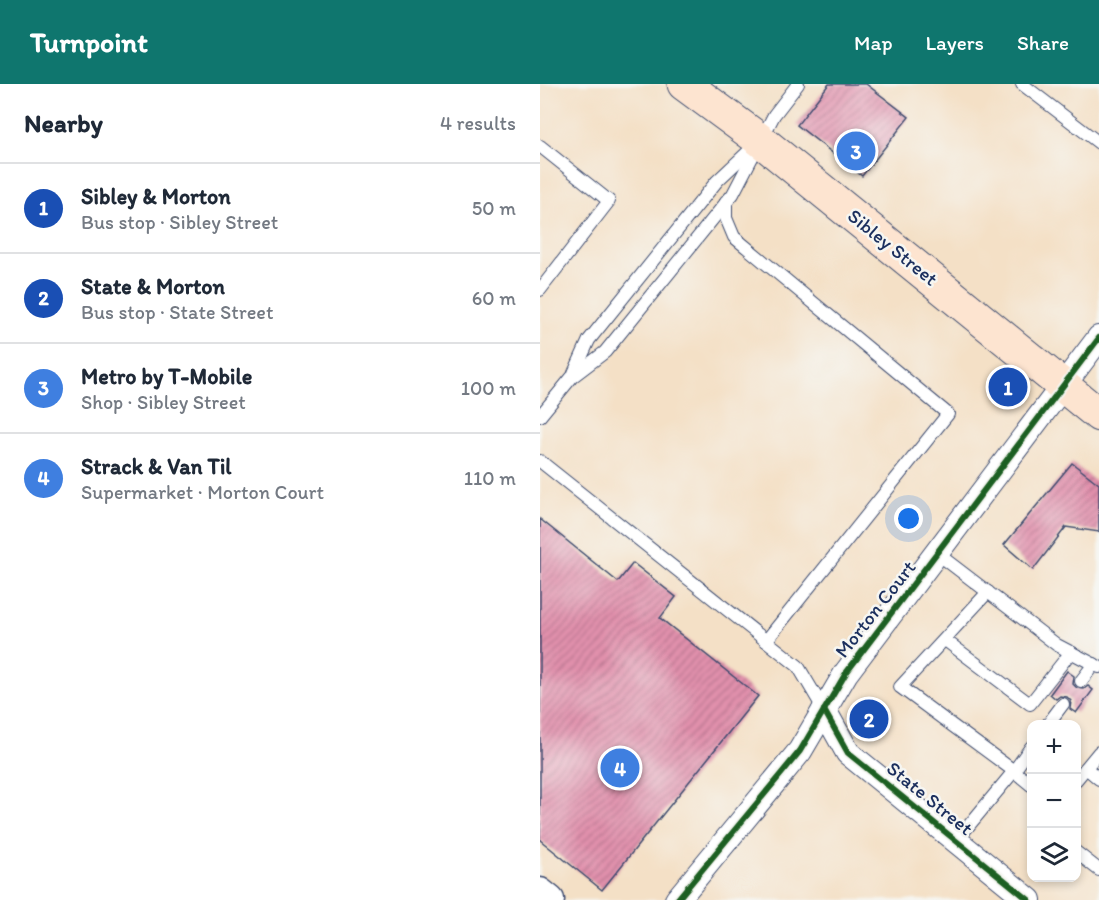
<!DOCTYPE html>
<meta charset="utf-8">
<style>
body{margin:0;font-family:Itim,sans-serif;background:#f2f2f3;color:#1f2937}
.controls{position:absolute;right:18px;bottom:18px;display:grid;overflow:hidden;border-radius:12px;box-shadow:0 3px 9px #0003}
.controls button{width:54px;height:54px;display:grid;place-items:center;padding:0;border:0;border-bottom:2px solid #e0e1e3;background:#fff;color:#1f2937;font:30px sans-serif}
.you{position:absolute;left:369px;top:435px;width:21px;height:21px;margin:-15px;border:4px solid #fff;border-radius:50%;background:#1a73e8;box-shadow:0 0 0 9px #1a73e833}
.badge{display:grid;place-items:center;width:39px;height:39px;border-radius:50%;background:#0f766e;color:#fff;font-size:20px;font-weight:700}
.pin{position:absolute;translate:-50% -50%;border:3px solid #fff;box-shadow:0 2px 6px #0006}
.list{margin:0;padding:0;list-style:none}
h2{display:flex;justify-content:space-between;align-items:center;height:78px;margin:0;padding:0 24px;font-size:26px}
h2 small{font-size:20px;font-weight:400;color:#747a83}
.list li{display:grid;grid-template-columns:39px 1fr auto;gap:18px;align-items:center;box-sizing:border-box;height:90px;padding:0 24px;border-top:2px solid #e0e1e3}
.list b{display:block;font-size:22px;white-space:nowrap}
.list p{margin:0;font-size:20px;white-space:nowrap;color:#747a83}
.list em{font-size:20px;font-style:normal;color:#747a83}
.icon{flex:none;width:33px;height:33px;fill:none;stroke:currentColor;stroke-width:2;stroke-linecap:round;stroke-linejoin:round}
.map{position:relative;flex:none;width:559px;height:816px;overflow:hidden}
header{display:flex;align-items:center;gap:36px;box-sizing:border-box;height:84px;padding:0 30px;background:#0f766e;color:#fff}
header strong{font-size:28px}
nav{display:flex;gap:33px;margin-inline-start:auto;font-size:21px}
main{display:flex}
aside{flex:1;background:#fff}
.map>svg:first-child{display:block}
.building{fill:url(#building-hatch)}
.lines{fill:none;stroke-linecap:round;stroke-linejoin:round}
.service-casing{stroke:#3c4a6e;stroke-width:14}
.minor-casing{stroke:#3c4a6e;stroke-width:26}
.tertiary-casing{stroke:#3c4a6e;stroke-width:31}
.secondary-casing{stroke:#3c4a6e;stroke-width:35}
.service{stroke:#fff;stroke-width:12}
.minor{stroke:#fff;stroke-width:24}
.tertiary{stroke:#fff;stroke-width:28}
.secondary{stroke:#fde4d0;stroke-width:33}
.cycleway-casing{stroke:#f6f6f2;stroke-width:10}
.cycleway{stroke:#1b5e20;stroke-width:6}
.labels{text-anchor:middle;stroke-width:5;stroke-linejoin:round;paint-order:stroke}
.street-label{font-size:20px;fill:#1b2f5e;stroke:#f6f6f2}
</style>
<header>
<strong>Turnpoint</strong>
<nav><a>Map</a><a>Layers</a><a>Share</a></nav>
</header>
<main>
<aside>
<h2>Nearby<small>4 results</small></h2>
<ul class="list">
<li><span class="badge" style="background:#1a4fb4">1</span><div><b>Sibley &amp; Morton</b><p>Bus stop · Sibley Street</p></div><em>50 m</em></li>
<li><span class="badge" style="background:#1a4fb4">2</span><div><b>State &amp; Morton</b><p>Bus stop · State Street</p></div><em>60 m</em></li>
<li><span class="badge" style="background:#3f7fe0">3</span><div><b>Metro by T-Mobile</b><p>Shop · Sibley Street</p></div><em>100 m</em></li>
<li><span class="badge" style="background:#3f7fe0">4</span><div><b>Strack &amp; Van Til</b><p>Supermarket · Morton Court</p></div><em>110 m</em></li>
</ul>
</aside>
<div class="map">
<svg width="559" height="816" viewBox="0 0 559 816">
<defs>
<pattern id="building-hatch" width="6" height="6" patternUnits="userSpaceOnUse" patternTransform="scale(1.5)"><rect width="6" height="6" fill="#e190ac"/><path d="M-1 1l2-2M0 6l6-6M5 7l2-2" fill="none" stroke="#b6768f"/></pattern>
</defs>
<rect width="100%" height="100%" fill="#f6f6f2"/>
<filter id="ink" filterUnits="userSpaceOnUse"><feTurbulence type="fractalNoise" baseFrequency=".0167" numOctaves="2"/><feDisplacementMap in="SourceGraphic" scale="12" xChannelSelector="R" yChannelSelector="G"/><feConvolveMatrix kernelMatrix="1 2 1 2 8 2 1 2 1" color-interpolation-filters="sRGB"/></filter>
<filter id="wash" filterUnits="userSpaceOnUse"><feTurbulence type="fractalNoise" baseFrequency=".008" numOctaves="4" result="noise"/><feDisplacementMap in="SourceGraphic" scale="24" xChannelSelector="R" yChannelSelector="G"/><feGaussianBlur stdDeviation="1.35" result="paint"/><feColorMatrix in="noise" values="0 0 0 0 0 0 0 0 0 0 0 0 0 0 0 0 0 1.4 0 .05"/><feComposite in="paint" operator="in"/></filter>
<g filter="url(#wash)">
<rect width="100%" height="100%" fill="#f4e0c6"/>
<g id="blocks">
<!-- building -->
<g class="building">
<polygon points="289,0 326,0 369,33 322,92 257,41"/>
<polygon points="532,379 559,400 559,448 526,443 493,486 464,461"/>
<polygon points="0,435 78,498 93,479 136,513 120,534 218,612 62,806 0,756"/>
<polygon points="527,587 534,592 533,600 537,604 544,605 548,602 553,606 536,629 530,625 531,617 527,613 520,612 516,615 510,610"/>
</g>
</g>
</g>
<g filter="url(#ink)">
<use href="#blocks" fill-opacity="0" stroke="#3c4a6e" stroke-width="1.5"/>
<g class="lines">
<!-- service casing -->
<g class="service-casing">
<g id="service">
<polyline points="482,0 559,59"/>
<polyline points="0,62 69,117 0,206"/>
<polyline points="186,117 186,134 194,153 408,330 226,557"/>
<polyline points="34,289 49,256 177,97 212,64"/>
<polyline points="0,332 32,293 65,268 193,110 234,31 258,0"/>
<polyline points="0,377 258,582 284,626"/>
<polyline points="398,470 517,561 559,583"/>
<polyline points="448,508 360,603 474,687 491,663"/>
<polyline points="405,556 490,620 531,568"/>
<polyline points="541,597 554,580"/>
<polyline points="508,640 523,620"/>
<polyline points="546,684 559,695"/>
<polyline points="536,696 559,668"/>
<polyline points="416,757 474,687 491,701"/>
<polyline points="536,768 559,786"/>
</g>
</g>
<!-- minor casing -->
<g class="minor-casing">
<g id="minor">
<polyline points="284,626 308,669 489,816"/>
<polyline points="137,816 260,667 306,589 559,254"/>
</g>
</g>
<!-- tertiary casing -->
<g class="tertiary-casing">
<polyline id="tertiary" points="0,808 10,816"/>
</g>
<!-- secondary casing -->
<g class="secondary-casing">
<polyline id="secondary" points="144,0 220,56 559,331"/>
</g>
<!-- service -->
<use href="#service" class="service"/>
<!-- minor -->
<use href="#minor" class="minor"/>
<!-- tertiary -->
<use href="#tertiary" class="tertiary"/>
<!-- secondary -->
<use href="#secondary" class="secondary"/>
<!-- cycleway casing -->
<g class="cycleway-casing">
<g id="cycleway">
<polyline points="284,626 308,669 489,816"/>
<polyline points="137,816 260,667 306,589 559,254"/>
</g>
</g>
<!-- cycleway -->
<use href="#cycleway" class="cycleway"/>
</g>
</g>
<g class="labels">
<!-- street labels -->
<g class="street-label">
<text transform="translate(353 163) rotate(39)" y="7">Sibley Street</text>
<text transform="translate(335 525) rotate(-52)" y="7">Morton Court</text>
<text transform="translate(390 714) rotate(39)" y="7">State Street</text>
</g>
</g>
</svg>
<div class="controls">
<button>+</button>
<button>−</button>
<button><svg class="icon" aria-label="layers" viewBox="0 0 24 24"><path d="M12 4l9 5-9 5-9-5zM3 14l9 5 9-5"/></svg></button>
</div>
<div class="you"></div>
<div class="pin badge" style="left:468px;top:303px;background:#1a4fb4">1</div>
<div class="pin badge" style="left:329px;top:635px;background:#1a4fb4">2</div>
<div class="pin badge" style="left:316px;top:67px;background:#3f7fe0">3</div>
<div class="pin badge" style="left:80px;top:684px;background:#3f7fe0">4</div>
</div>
</main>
